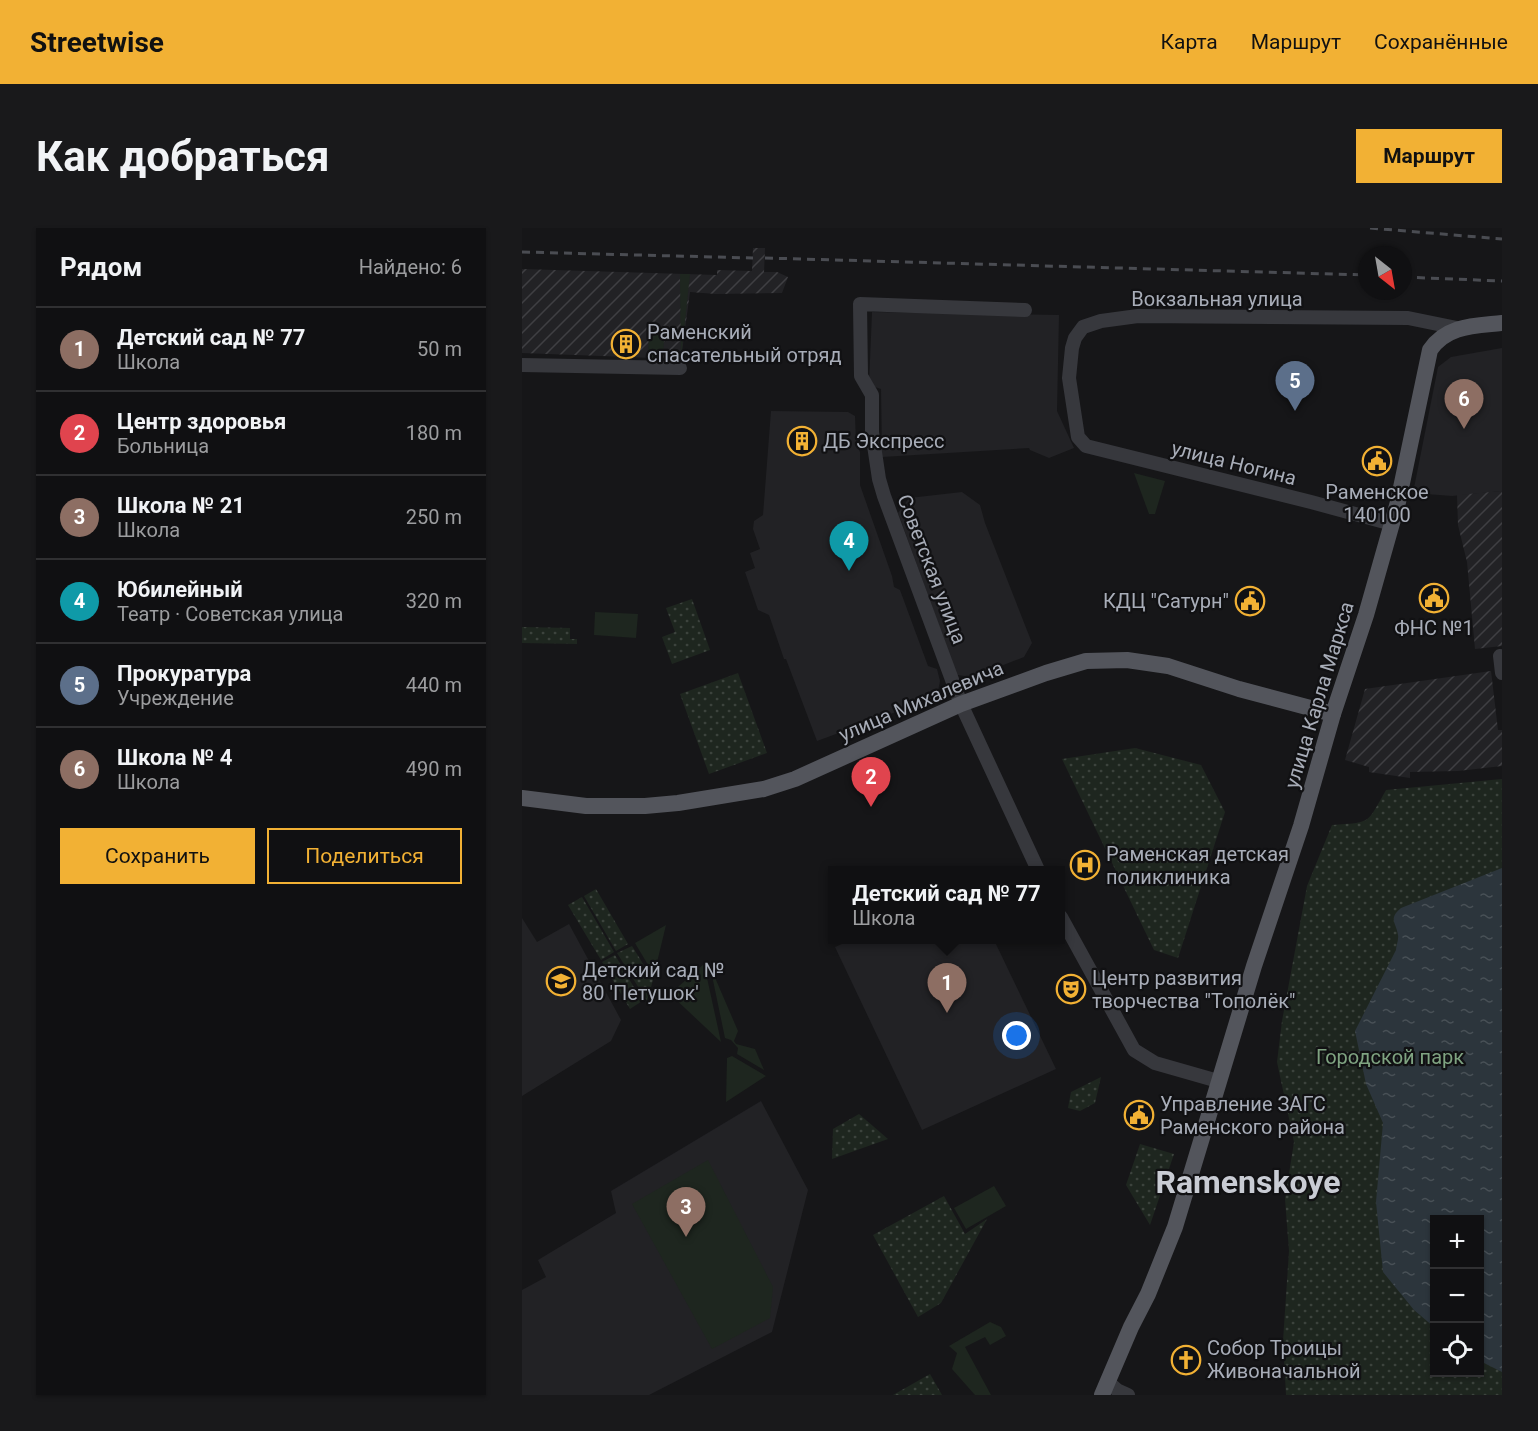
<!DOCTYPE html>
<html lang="ru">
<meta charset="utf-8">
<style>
body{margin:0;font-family:Roboto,sans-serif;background:#19191b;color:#f1f3f6}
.controls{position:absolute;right:18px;bottom:18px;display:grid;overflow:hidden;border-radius:0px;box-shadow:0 2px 4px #0004}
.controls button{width:54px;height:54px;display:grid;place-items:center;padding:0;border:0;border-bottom:2px solid #303032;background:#101012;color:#f1f3f6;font:30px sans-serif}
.compass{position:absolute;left:836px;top:18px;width:54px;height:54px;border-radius:50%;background:#101012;box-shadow:0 2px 4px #0004;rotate:149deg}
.you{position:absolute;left:495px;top:808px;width:21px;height:21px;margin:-15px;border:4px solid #fff;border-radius:50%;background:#1a73e8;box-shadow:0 0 0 9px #1a73e833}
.badge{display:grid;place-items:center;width:39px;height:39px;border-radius:50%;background:#f2b134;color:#fff;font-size:20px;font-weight:700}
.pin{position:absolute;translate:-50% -50px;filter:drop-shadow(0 2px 3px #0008)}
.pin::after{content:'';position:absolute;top:32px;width:21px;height:18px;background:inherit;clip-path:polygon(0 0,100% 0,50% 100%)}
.popup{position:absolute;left:306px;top:638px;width:237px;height:78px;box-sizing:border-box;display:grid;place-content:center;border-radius:0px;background:#101012;filter:drop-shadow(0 2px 4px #0005);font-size:20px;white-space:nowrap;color:#9c9d9f}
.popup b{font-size:22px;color:#f1f3f6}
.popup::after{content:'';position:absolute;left:50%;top:100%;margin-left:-12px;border:12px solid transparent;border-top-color:#101012}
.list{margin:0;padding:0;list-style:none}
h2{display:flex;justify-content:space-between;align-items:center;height:78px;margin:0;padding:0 24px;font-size:26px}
h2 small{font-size:20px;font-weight:400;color:#9c9d9f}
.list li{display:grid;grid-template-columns:39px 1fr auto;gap:18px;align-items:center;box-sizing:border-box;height:84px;padding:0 24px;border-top:2px solid #303032}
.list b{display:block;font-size:22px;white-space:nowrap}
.list p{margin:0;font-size:20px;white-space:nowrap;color:#9c9d9f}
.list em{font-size:20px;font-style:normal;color:#9c9d9f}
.actions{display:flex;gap:12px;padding:18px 24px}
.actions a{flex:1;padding:14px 0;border:2px solid #f2b134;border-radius:0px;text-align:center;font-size:21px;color:#f2b134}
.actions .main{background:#f2b134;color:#111}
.icon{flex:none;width:33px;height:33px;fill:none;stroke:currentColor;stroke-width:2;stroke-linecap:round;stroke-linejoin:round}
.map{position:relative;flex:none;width:980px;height:1167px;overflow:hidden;border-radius:0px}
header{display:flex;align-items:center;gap:36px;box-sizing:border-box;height:84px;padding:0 30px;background:#f2b134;color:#111}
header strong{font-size:28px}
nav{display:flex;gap:33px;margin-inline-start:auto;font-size:21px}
.intro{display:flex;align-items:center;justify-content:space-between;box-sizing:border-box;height:144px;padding:0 36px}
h1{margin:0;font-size:42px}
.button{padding:15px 27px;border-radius:0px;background:#f2b134;color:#111;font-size:21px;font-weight:700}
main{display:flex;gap:36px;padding:0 36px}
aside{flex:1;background:#101012;border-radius:0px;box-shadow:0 2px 4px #0004}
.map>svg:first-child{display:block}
.built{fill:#222225}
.industrial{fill:url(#industrial-furrows)}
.grass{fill:#1e261f}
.park{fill:url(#park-dots);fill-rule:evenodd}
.water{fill:url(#water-ripples)}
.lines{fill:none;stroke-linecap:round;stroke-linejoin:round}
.minor{stroke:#37383d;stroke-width:14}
.major{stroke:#53555c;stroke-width:16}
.rail{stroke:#4a4c52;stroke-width:3;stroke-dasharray:8 6;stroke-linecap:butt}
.labels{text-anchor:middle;stroke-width:4.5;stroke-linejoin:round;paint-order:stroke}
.street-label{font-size:20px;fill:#a8adb8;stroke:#111113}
.poi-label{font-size:20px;fill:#a8adb8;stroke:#111113;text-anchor:start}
.park-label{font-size:20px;fill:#7fa381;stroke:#111113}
.town-label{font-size:32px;font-weight:bold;fill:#c9ccd4;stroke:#111113}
</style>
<header>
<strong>Streetwise</strong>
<nav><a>Карта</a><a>Маршрут</a><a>Сохранённые</a></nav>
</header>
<div class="intro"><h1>Как добраться</h1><a class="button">Маршрут</a></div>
<main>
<aside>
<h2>Рядом<small>Найдено: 6</small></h2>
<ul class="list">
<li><span class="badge" style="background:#8d6e63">1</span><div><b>Детский сад № 77</b><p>Школа</p></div><em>50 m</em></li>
<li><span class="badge" style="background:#e0444e">2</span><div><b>Центр здоровья</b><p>Больница</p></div><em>180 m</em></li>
<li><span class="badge" style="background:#8d6e63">3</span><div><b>Школа № 21</b><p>Школа</p></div><em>250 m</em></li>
<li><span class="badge" style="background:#0f9aa8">4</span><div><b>Юбилейный</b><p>Театр · Советская улица</p></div><em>320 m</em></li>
<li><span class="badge" style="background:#5c6f8a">5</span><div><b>Прокуратура</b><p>Учреждение</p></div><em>440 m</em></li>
<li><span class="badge" style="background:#8d6e63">6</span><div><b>Школа № 4</b><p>Школа</p></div><em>490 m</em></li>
</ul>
<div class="actions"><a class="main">Сохранить</a><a>Поделиться</a></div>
</aside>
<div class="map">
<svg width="980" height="1167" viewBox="0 0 980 1167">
<defs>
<pattern id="industrial-furrows" width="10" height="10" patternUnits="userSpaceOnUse" patternTransform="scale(1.5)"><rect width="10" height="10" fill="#222225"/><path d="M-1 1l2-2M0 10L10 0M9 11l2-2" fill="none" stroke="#3f3f43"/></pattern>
<pattern id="park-dots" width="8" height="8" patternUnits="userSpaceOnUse" patternTransform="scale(1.5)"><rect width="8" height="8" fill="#1e261f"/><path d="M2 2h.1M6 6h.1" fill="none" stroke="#3c433d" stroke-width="1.8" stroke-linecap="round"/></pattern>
<pattern id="water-ripples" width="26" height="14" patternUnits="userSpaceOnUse" patternTransform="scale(1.5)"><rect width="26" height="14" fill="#2c353c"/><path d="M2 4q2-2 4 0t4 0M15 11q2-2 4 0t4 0" fill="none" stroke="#485056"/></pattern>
</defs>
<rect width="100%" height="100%" fill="#161618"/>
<!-- built -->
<g class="built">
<polygon points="350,84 537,87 535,183 552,220 527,230 508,222 507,220 360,229 359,161 347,157"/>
<polygon points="980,120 980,263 930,268 891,265 916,139 929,129"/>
<polygon points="249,183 326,184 333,188 334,215 338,224 338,257 370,348 372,359 378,362 406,438 415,441 418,453 416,463 409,471 295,513 264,431 262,431 247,387 236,382 223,344 233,340 228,325 238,321 231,301 232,293 241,287"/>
<polygon points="440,264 458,277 463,295 510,415 502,429 451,449 435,447 376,285 387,270"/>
<polygon points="0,690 15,714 47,696 99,792 89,813 0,868"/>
<polygon points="329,712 472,712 534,841 400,902 313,719"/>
<polygon points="239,873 286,962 250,1104 127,1167 0,1167 0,1062 24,1049 16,1032 94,985 89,963"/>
</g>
<!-- industrial -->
<g class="industrial">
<polygon points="231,20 243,20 242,44 255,44 266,49 260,65 194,66 168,64 159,131 0,125 0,41 195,47 195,42 230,43"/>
<polygon points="980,263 980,418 953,421 945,334 936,297 935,267"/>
<polygon points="969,443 976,502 980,502 980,538 936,543 888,544 888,550 847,544 847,539 823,532 843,461"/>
</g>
<!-- grass -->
<g class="grass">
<polygon points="158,46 168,46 159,131"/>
<polygon points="127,104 136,104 142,111 141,130 126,129"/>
<polygon points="612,245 643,253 633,286 627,286"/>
<polygon points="73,384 116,386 114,410 72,407"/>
<polygon points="144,697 132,747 113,715"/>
<polygon points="182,736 199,814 148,766"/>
<polygon points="188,738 216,803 212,813 214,816 233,821 242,842 215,826 216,820 209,812 203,810"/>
<polygon points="210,828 244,848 204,874 205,830"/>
<polygon points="186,932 251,1059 248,1090 190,1121 110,976"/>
<polygon points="472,958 484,978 444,1001 432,980"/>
<polygon points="468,1094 479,1099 484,1108 468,1117 463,1109 443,1119 469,1167 453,1167 430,1141 435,1125 427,1118"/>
</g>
<!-- park -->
<g class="park">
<polygon points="170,371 188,422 150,436 140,409 153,404 144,380"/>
<polygon points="0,399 48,400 48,411 55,411 55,416 0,415"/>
<polygon points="216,445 245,525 187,546 158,466"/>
<polygon points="613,520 679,537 703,584 656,730 632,722 540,531"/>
<path d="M 980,551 L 980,1167 L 764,1167 L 761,1113 L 767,1023 L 763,971 L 772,914 L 755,834 L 760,793 L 785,658 L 810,597 C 850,594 844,597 864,562 ZM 912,992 L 957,992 L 957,1144 L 912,1144 Z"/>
<polygon points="74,661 106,716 94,723 62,668"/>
<polygon points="60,669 92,724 79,732 46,677"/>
<polygon points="110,718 131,752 125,773 95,725"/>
<polygon points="93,727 120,773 108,781 80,734"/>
<polygon points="579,849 573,875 558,883 546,880 549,864"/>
<polygon points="337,886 366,911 310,931 311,901"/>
<polygon points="618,916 652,926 628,997 604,957"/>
<polygon points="422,968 443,1006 465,991 419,1075 396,1089 351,1007"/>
<polygon points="408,1146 420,1167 371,1167"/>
</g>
<!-- water -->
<path class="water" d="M 980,640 L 980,1144 L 958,1133 L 957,992 L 912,992 L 912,1099 L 892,1082 L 861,1044 L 854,974 L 861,895 L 844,856 L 833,803 L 874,722 C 874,718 877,711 876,707 C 874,694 866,691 879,680 Z"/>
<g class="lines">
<!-- minor -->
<g class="minor">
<polyline points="503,82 338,76 339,148 350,167 350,204 357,251 362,268 439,476 516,642"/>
<polyline points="0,137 158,140"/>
<polyline points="870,296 789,274 564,218 556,209 547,150 550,120 553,110 561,99 579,93 616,88 886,90 935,100"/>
<polyline points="978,428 980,445"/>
<polyline points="539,689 612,822 633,835 696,853"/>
<polyline points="586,1154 595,1162 606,1167"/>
</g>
<!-- major -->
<g class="major">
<polyline points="0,570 64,578 123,578 156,575 242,561 273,551 439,476 524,445 564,433 605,432 646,438 717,461 811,486"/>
<path d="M 580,1167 L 609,1099 L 626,1066 L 653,999 L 732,738 L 779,598 L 811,486 L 844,387 L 876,274 L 908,122 C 925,97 953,98 980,95"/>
</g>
<!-- rail -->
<g class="rail">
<polyline points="848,0 980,11"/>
<polyline points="0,24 231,30"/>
<polyline points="243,30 845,47"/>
<polyline points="881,49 980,53"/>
</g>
</g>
<!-- icons -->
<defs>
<g id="building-ring" transform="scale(1.5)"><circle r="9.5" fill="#111113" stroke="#f2b134" stroke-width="1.5"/><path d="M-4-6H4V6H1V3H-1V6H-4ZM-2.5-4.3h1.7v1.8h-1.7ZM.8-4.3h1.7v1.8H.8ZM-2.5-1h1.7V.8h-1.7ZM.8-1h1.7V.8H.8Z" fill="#f2b134"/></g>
<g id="civic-ring" transform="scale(1.5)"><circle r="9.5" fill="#111113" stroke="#f2b134" stroke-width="1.5"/><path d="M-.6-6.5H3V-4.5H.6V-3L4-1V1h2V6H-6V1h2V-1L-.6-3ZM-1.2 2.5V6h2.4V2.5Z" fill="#f2b134"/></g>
<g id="hospital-ring" transform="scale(1.5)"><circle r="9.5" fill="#111113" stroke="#f2b134" stroke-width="1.5"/><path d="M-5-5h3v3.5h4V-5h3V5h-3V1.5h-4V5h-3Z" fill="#f2b134"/></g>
<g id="school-ring" transform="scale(1.5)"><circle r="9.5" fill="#111113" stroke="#f2b134" stroke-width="1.5"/><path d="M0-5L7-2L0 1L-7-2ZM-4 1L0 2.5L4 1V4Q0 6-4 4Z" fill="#f2b134"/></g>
<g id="theatre-ring" transform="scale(1.5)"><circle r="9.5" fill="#111113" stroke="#f2b134" stroke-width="1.5"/><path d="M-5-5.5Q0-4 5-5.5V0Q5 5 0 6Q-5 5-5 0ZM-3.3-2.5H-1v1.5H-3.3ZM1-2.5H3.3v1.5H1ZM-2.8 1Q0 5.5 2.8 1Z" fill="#f2b134"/></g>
<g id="church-ring" transform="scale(1.5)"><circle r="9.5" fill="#111113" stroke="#f2b134" stroke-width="1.5"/><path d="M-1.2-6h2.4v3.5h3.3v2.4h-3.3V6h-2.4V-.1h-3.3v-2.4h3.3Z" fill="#f2b134"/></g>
</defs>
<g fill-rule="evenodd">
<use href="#building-ring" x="104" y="116"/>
<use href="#building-ring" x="280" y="213"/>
<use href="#civic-ring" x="855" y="233"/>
<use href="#civic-ring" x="912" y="370"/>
<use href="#civic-ring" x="728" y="373"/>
<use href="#hospital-ring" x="563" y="637"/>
<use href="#school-ring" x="39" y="753"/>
<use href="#theatre-ring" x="549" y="761"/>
<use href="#civic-ring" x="617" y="887"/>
<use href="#church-ring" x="664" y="1132"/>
</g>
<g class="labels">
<!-- street labels -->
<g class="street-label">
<text x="695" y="78">Вокзальная улица</text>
<text transform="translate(712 235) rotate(14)" y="7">улица Ногина</text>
<text transform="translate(410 341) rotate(69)" y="7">Советская улица</text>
<text transform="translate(797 467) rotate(-73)" y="7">улица Карла Маркса</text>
<text transform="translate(399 473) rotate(-23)" y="7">улица Михалевича</text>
</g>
<!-- poi labels -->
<g class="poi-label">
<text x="125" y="111">Раменский<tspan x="125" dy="23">спасательный отряд</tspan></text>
<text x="301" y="220">ДБ Экспресс</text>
<text x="855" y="271" text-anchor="middle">Раменское<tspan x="855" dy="23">140100</tspan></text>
<text x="707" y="380" text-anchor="end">КДЦ "Сатурн"</text>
<text x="912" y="407" text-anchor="middle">ФНС №1</text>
<text x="584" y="633">Раменская детская<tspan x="584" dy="23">поликлиника</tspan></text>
<text x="60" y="749">Детский сад №<tspan x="60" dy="23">80 'Петушок'</tspan></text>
<text x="570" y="757">Центр развития<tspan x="570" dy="23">творчества "Тополёк"</tspan></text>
<text x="638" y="883">Управление ЗАГС<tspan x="638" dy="23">Раменского района</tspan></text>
<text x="685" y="1127">Собор Троицы<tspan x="685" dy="23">Живоначальной</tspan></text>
</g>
<!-- park labels -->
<g class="park-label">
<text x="868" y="836">Городской парк</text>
</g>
<!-- town labels -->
<g class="town-label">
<text x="726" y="965">Ramenskoye</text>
</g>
</g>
</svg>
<div class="controls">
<button>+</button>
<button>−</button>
<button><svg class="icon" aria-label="locate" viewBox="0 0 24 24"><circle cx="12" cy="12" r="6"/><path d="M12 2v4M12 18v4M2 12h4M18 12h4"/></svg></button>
</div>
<svg class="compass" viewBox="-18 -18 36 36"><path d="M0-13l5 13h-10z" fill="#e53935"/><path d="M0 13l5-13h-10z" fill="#9c9d9f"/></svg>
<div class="you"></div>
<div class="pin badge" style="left:425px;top:785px;background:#8d6e63">1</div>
<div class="popup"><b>Детский сад № 77</b>Школа</div>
<div class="pin badge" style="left:349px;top:579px;background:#e0444e">2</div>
<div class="pin badge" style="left:164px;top:1009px;background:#8d6e63">3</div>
<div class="pin badge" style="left:327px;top:343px;background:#0f9aa8">4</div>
<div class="pin badge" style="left:773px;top:183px;background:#5c6f8a">5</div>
<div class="pin badge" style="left:942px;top:201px;background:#8d6e63">6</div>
</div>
</main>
